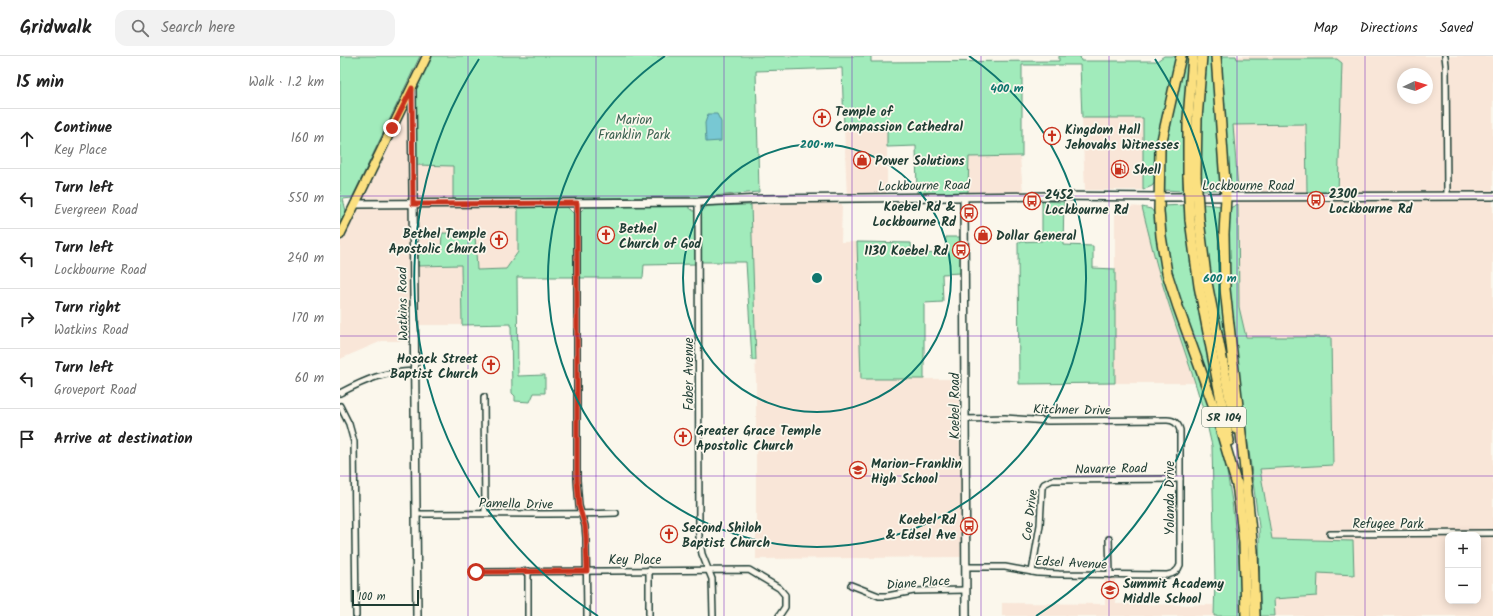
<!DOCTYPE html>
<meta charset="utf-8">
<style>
body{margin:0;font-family:Kalam,sans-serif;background:#f2f2f2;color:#222}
.controls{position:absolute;right:12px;bottom:12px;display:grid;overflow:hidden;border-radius:8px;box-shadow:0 2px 10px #0003}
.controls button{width:36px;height:36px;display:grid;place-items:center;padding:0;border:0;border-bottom:1px solid #e0e0e0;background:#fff;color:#222;font:20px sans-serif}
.compass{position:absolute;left:1057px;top:12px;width:36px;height:36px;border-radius:50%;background:#fff;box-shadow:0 2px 10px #0003;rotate:86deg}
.scale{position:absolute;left:12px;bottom:10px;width:67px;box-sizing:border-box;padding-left:4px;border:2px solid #1f3d34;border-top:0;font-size:11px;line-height:14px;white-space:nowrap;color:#1f3d34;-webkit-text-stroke:3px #fbf7ec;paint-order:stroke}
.stop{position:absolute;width:12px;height:12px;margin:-9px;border:3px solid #c8321e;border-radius:50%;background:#fff}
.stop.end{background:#c8321e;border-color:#fff;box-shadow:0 1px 4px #0008}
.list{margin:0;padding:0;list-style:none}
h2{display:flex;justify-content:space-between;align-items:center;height:52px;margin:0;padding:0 16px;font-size:17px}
h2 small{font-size:13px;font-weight:400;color:#767676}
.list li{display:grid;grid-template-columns:26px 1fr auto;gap:12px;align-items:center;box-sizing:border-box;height:60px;padding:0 16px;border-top:1px solid #e0e0e0}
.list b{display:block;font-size:15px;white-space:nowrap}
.list p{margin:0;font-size:13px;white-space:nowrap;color:#767676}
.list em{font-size:13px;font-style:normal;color:#767676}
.icon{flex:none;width:22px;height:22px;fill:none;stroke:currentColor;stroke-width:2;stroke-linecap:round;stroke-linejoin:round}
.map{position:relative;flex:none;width:1153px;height:560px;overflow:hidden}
header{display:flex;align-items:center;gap:24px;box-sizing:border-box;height:56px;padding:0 20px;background:#fff;border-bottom:1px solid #e0e0e0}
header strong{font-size:19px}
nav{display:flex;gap:22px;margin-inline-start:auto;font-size:14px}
.search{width:280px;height:36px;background:#f2f2f2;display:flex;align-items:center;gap:10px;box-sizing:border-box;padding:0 14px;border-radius:12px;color:#767676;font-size:15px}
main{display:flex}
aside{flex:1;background:#fff}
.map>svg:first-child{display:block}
.built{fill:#f9e6d8;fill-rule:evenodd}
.green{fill:#a1ebbb;stroke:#609478}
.water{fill:#78c8d3;stroke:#549093}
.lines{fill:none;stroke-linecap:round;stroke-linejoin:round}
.street-casing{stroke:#1f3d34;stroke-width:8}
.secondary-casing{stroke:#1f3d34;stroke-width:10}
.primary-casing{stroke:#1f3d34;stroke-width:11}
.highway-casing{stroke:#1f3d34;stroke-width:12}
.street{stroke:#fbf7ec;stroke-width:5}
.secondary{stroke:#fbf7ec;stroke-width:7}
.primary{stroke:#fbe080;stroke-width:8}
.highway{stroke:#fbe080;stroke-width:9}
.highway-bridge-casing{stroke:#1f3d34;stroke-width:12;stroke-linecap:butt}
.highway-bridge{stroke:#fbe080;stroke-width:9}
.route{stroke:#c8321e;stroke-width:5}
.grid{fill:none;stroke:#7b2cbf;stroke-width:1;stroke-opacity:0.55}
.ring{fill:none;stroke:#0f766e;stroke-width:2}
.labels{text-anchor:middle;stroke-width:3.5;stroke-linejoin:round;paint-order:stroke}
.shield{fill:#fbf7ec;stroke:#61756b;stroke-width:1}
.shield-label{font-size:12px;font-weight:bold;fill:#1f3d34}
.poi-label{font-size:13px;font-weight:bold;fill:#1f3d34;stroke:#fbf7ec;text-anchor:start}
.park-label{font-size:13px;fill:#39604f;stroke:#fbf7ec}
.street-label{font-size:13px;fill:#1f3d34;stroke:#fbf7ec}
.centre{fill:#0f766e;stroke:#fbf7ec;stroke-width:2}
.ring-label{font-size:12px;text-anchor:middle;font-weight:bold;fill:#0f766e;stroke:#fbf7ec;stroke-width:3.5;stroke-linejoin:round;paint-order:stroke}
</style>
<header>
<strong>Gridwalk</strong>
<div class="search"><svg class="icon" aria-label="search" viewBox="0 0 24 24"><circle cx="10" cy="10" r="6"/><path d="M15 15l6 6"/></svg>Search here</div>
<nav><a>Map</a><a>Directions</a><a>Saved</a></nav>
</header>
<main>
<aside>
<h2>15 min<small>Walk · 1.2 km</small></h2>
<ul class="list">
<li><svg class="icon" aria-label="ahead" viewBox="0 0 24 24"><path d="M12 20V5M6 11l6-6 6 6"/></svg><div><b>Continue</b><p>Key Place</p></div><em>160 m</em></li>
<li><svg class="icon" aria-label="left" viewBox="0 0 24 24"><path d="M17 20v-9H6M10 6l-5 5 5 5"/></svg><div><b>Turn left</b><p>Evergreen Road</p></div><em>550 m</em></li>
<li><svg class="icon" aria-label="left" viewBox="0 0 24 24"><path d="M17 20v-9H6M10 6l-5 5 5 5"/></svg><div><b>Turn left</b><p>Lockbourne Road</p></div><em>240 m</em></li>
<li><svg class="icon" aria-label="right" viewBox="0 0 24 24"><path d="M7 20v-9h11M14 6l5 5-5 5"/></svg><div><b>Turn right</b><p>Watkins Road</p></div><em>170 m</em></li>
<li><svg class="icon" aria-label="left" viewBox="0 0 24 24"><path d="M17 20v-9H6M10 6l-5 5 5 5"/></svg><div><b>Turn left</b><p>Groveport Road</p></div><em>60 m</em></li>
<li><svg class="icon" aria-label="arrive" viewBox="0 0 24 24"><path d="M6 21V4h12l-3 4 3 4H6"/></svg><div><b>Arrive at destination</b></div></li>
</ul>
</aside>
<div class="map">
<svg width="1153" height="560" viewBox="0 0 1153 560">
<rect width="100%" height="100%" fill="#fbf7ec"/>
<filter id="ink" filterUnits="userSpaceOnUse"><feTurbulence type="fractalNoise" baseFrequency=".025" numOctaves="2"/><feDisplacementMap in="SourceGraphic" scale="8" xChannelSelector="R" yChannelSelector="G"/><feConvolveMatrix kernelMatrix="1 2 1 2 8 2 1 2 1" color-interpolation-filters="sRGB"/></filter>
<g filter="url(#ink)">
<!-- built -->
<g class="built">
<path d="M 896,0 L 1153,0 L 1153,560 L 935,560 L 934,543 L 978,517 L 1013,485 L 932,483 L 920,413 L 993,409 L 991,281 L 906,282 L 899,251 L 898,133 L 893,69 L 966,68 L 967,137 L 1002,7 L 896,3 ZM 1063,18 L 1087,18 L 1087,42 L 1063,42 ZM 1108,479 L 1138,479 L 1138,545 L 1108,545 Z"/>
<polygon points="65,54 75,54 113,110 113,143 178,142 178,196 166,213 137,214 135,178 102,177 101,195 78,195 78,210 121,209 122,269 77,269 76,285 42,285 0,303 0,184"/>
<polygon points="742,62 803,62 803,134 745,134"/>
<polygon points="504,71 547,71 547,141 507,142"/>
<polygon points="629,101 680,101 683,136 628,136"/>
<polygon points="481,147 502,148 501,186 517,186 521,323 619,323 621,501 416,503 416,327 411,149"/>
<polygon points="775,149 802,151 823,231 855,327 775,327"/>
<polygon points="765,522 775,522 776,548 873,549 874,560 662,560 662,547 765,548"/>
</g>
<!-- green -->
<g class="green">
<polygon points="0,0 80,0 12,142 3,143 6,155 0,167"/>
<polygon points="91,0 531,0 531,6 719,5 719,0 740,0 741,5 817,5 824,0 838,0 815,126 812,130 803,134 803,62 742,62 740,9 682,9 682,100 629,101 628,136 577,137 576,90 547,91 547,71 504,71 502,12 416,15 419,136 361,141 113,143 113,110 76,109 74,39 76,30"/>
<path d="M 844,0 L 848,0 C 844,45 842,89 843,135 L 823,134 L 824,88 Z"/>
<polygon points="866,0 874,0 882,134 862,134 861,63"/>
<polygon points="881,0 896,0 897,3 997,3 1002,7 998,137 967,137 966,68 893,69 898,133 889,129 887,123"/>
<polygon points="702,145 724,146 723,189 753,190 753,212 775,213 775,327 679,328 678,186 702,185"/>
<polygon points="863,148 882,150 891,328 867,199"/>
<polygon points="898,148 899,251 906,281 991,281 993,409 920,413 932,483 1013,485 1014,519 978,517 977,540 934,543 935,560 920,560 919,471 891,259 888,161 890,152"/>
<polygon points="411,149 416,304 412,304 406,206 361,206 361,157 367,150"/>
<path d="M 844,149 C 850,216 864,280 876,346 L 835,233 L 825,188 L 823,150 Z"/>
<polygon points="347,150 355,156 357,208 304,209 303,222 239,222 239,157 245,151"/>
<polygon points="227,151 234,158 235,221 177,221 178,320 205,319 205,337 194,337 190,346 175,345 175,340 172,337 171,268 122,269 121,209 78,210 78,195 101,195 102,177 135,178 137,214 166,213 178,196 178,152"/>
<path d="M 802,151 L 811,153 L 817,161 L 817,183 L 818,195 L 830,238 L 876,364 L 886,410 L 892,446 L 899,504 L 902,560 L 874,560 L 875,524 L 872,390 C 861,336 840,285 824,233 C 815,206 809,178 802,151 Z"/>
<polygon points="606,181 621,181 621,217 602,218 603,246 584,247 584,323 521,323 517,186 571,187 572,198 605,197"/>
</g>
<!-- water -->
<polygon class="water" points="368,58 377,58 381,66 381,85 366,86 365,67"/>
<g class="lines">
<!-- street casing -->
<g class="street-casing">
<g id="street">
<polyline points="1105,0 1106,9 1107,139"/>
<polyline points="358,146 359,481 362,498 372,523 373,560"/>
<polyline points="237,147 237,424 239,450 245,470 246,482 247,560"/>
<path d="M 0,337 C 27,323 43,316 75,315"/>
<polyline points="144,341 145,457"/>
<polyline points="0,350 9,368 14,386 16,560"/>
<path d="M 626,363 L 665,362 L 708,365 L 827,364 C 834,364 838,367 840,374 L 840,509 C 838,515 834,518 827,519 L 719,518 L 698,517 L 665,511 L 626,511"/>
<path d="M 76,458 C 143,457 210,459 276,457"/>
<polyline points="990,478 1153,477"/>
<polyline points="769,483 770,519"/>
<polyline points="309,514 309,560"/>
<polyline points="136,516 409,514 439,532 445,539 445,551 439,560"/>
<polyline points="692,516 700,469 702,432 704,428 712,424 840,423"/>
<polyline points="511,529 539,540 547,540 574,535 626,534"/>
<polyline points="188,560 188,515"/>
</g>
</g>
<!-- secondary casing -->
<g class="secondary-casing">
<g id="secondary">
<polyline points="72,33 77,560"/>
<polyline points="624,141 626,560"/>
<polyline points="15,148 358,146 423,143 713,140 819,141 1153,140"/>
</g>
</g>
<!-- primary casing -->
<g class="primary-casing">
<polyline id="primary" points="0,179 87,0"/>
</g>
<!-- highway casing -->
<g class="highway-casing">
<g id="highway">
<polyline points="841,0 820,93 819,155 821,180 827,217 838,251 874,351 898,433"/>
<polyline points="876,0 886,141 884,178 885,233 907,432"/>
<polyline points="848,120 848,63 853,0"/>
<polyline points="856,120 857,63 862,0"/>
<polyline points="850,164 859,230 889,385"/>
<polyline points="859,164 867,227 896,373"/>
<polyline points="897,427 904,487 906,560"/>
<polyline points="906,427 913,494 915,560"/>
</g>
</g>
<!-- street -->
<use href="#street" class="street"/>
<!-- secondary -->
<use href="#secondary" class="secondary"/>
<!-- primary -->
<use href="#primary" class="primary"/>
<!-- highway -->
<use href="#highway" class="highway"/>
<!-- highway-bridge casing -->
<g class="highway-bridge-casing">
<g id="highway-bridge">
<polyline points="848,120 850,164"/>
<polyline points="856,120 859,164"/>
</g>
</g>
<!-- highway-bridge -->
<use href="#highway-bridge" class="highway-bridge"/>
</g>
</g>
<g class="lines" filter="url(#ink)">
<!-- route -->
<polyline class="route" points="52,72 72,32 73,148 237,147 237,424 239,450 245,470 246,482 247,515 136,516"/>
</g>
<!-- grid -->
<path class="grid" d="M 128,0 L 128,560M 256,0 L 256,560M 384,0 L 384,560M 512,0 L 512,560M 641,0 L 641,560M 769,0 L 769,560M 897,0 L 897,560M 1025,0 L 1025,560M 0,140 L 1153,140M 0,280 L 1153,280M 0,420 L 1153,420"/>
<!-- distance rings -->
<g class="ring">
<circle cx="477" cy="222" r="134"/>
<path d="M629 0A269 269 0 1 1 325 0"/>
<path d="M258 560A403 403 0 0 1 139 3M815 3A403 403 0 0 1 696 560"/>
</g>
<!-- icons -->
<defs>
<g id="church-ring" transform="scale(0.9)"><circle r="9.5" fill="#fbf7ec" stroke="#c8321e" stroke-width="1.5"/><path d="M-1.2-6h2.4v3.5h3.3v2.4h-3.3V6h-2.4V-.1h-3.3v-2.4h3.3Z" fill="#c8321e"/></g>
<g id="shop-ring" transform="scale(0.9)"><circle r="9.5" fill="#fbf7ec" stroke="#c8321e" stroke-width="1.5"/><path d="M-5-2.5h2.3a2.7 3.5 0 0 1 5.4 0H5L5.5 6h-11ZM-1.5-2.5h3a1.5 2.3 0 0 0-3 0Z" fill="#c8321e"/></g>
<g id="fuel-ring" transform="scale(0.9)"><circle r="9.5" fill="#fbf7ec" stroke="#c8321e" stroke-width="1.5"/><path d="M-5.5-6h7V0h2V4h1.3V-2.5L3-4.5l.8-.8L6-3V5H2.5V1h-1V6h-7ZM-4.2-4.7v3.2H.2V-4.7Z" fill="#c8321e"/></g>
<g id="bus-ring" transform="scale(0.9)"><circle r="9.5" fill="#fbf7ec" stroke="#c8321e" stroke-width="1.5"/><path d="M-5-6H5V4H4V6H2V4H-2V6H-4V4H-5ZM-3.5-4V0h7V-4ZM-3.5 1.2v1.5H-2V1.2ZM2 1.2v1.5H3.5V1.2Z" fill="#c8321e"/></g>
<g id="school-ring" transform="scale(0.9)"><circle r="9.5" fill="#fbf7ec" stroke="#c8321e" stroke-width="1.5"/><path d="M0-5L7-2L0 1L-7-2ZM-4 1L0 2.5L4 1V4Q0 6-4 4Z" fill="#c8321e"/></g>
</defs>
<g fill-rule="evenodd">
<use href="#church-ring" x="482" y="62"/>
<use href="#church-ring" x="712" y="80"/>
<use href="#shop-ring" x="522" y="104"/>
<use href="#fuel-ring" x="780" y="113"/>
<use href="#bus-ring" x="976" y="144"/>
<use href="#bus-ring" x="692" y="145"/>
<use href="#bus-ring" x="629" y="157"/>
<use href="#church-ring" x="266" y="179"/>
<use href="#shop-ring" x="643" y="179"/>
<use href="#church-ring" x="159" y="184"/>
<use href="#bus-ring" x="621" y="194"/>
<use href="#church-ring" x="151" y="309"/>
<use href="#church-ring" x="343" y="381"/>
<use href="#school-ring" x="518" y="414"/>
<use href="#bus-ring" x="629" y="470"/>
<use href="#church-ring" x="329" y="478"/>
<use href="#school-ring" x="770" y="534"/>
</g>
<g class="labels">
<!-- shield labels -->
<rect class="shield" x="862" y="351" width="44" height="20" rx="3"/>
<g class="shield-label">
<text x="884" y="365">SR 104</text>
</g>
<!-- poi labels -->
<g class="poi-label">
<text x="495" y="60">Temple of<tspan x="495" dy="15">Compassion Cathedral</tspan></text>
<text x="725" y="78">Kingdom Hall<tspan x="725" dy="15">Jehovahs Witnesses</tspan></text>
<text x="535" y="109">Power Solutions</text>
<text x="793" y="118">Shell</text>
<text x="989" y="142">2300<tspan x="989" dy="15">Lockbourne Rd</tspan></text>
<text x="705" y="143">2452<tspan x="705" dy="15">Lockbourne Rd</tspan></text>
<text x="616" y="155" text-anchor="end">Koebel Rd &amp;<tspan x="616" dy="15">Lockbourne Rd</tspan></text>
<text x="279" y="177">Bethel<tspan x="279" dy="15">Church of God</tspan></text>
<text x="146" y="182" text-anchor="end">Bethel Temple<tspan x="146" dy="15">Apostolic Church</tspan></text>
<text x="656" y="184">Dollar General</text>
<text x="608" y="199" text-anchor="end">1130 Koebel Rd</text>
<text x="138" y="307" text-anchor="end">Hosack Street<tspan x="138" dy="15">Baptist Church</tspan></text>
<text x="356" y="379">Greater Grace Temple<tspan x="356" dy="15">Apostolic Church</tspan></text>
<text x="531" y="412">Marion-Franklin<tspan x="531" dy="15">High School</tspan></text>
<text x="616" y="468" text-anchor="end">Koebel Rd<tspan x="616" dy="15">&amp; Edsel Ave</tspan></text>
<text x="342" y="476">Second Shiloh<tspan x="342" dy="15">Baptist Church</tspan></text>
<text x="783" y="532">Summit Academy<tspan x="783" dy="15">Middle School</tspan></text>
</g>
<!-- park labels -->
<g class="park-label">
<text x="294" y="68">Marion<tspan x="294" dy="15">Franklin Park</tspan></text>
</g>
<!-- street labels -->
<g class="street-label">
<text transform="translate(584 129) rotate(-1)" y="5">Lockbourne Road</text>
<text x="908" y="134">Lockbourne Road</text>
<text transform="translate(62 248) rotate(-91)" y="5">Watkins Road</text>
<text transform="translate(348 318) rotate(-90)" y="5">Faber Avenue</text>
<text transform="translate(614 350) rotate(-90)" y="5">Koebel Road</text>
<text transform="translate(732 353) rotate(1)" y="5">Kitchner Drive</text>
<text transform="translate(771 412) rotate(-1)" y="5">Navarre Road</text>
<text transform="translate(829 442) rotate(-90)" y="5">Yolanda Drive</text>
<text transform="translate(176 447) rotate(1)" y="5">Pamella Drive</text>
<text transform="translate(689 459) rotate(-83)" y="5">Coe Drive</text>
<text x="1048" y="472">Refugee Park</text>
<text x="295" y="508">Key Place</text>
<text transform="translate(731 506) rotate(3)" y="5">Edsel Avenue</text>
<text transform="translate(578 526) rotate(-4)" y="5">Diane Place</text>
</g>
</g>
<circle cx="477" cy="222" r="6" class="centre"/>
<g class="ring-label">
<text x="667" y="36">400 m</text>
<text x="477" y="92">200 m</text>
<text x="880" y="226">600 m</text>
</g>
</svg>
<div class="controls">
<button>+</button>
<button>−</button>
</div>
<svg class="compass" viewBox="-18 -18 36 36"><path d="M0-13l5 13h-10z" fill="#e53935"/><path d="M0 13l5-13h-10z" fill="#767676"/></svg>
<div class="scale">100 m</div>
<div class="stop" style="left:136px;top:516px"></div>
<div class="stop end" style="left:52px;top:72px"></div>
</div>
</main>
